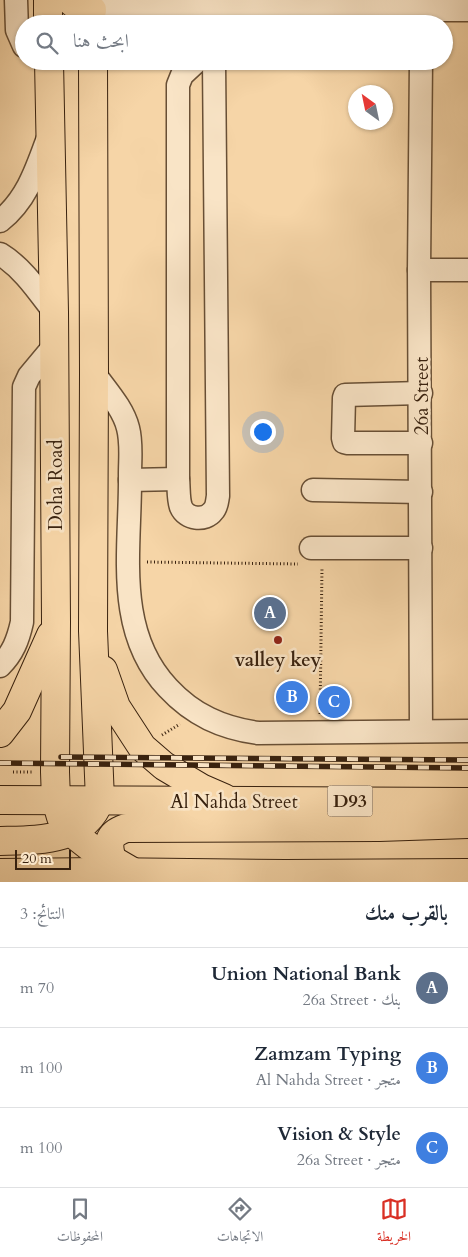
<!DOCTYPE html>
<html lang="ar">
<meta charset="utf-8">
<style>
body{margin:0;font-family:Cardo,Amiri,serif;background:#f6f6f7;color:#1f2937;direction:rtl}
.compass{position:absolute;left:348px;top:85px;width:45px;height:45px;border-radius:50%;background:#fff;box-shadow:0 1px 4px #0004;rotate:327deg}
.scale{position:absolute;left:15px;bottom:12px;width:56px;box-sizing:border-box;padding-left:5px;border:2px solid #39220f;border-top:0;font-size:14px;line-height:18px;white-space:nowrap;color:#39220f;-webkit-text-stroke:4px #f9e4c6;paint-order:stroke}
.you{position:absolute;left:262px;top:431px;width:18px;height:18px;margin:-12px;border:4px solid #fff;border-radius:50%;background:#1a73e8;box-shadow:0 0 0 8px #1a73e833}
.badge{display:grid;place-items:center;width:32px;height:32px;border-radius:50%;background:#d93025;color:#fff;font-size:16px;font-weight:700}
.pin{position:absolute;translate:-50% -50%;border:2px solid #fff;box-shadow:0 1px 5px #0006}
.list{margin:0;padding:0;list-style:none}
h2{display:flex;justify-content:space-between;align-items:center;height:65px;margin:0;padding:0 20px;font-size:21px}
h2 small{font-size:16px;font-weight:400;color:#747a83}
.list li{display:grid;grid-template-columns:32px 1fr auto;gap:15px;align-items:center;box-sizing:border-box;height:80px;padding:0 20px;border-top:1px solid #e0e1e3}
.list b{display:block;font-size:19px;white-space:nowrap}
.list p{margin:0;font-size:16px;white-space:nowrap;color:#747a83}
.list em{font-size:16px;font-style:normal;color:#747a83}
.icon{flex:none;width:28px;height:28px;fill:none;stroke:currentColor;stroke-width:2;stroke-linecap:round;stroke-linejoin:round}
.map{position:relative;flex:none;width:468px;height:882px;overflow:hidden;direction:ltr}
.search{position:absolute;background:#fff;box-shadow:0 1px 4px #0004;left:15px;right:15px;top:15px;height:55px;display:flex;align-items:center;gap:12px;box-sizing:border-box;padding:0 18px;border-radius:28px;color:#747a83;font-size:19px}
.sheet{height:305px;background:#fff}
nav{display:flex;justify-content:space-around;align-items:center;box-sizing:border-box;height:70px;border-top:1px solid #e0e1e3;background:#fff;font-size:14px;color:#747a83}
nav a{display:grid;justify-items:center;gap:2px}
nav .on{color:#d93025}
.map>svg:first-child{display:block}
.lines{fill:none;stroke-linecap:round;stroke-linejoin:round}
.minor-casing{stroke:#684f35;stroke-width:25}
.major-casing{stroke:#39220f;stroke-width:30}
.path{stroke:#39220f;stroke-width:3;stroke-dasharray:1 2.5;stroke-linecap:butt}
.minor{stroke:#f9e4c6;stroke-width:22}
.major{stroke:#f6d5a7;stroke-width:28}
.rail-casing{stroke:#39220f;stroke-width:5.5}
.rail{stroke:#f9e4c6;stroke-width:4;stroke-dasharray:11;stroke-linecap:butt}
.poi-dot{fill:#8f2418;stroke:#f9e4c6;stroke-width:2}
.labels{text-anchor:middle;stroke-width:5;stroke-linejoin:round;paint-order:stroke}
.shield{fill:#f9e4c6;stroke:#735c46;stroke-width:1}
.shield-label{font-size:18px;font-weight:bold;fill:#39220f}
.street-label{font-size:19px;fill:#39220f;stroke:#f9e4c6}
.poi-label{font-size:19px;font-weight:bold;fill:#39220f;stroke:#f9e4c6}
</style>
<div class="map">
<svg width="468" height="882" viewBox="0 0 468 882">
<rect width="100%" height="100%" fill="#f6d5a7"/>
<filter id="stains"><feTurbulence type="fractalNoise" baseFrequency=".004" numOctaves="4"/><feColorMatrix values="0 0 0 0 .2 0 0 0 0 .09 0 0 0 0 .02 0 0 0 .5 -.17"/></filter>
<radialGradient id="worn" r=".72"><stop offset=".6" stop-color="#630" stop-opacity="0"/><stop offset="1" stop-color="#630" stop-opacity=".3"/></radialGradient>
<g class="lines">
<!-- minor casing -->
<g class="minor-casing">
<g id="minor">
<polyline points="16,0 17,30 24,46"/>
<polyline points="92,10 468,10"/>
<path d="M 197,61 L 182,75 L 178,85 L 178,479 C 179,488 178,499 181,507 C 186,519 205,522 213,511 C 217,507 217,501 218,496 L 214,61"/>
<path d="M 0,221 C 27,200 37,168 48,138"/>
<path d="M 0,254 C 23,268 38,291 54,312"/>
<polyline points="419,270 468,270"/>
<path d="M 94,373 C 106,390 123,408 128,428 C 132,443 130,459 130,474 C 131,547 113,630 168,688 C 193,715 222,728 258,733 L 468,731"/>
<polyline points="421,393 345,395 344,398 343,438 344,442 348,443 421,443"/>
<polyline points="130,480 178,479"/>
<polyline points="313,490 421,492"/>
<polyline points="311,548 421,548"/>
<path d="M 0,666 C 13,653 18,640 22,622 L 24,387 L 29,376 L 54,346"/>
<polyline points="421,731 419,270 421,61"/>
</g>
</g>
<!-- major casing -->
<g class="major-casing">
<g id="major">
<path d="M 70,0 C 77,7 82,10 92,10"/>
<polyline points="48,24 48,0"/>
<polyline points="49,61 54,312 56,622 55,772 56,800 61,817 71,832 90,847 133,872"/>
<polyline points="103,670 116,707 142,747 164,766 201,788 224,798"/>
<polyline points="0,733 17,711 51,635"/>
<polyline points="0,800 468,802"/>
<path d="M 0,841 C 39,840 84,842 100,800 L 93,631 L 94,373 L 93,61"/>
<path d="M 112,860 C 107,843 108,834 126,828 L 379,827 L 468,824"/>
<polyline points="0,873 100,872 285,874 468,873"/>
</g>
</g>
<!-- path -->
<g class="path">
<polyline points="147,562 298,564"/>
<polyline points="320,714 322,567"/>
<polyline points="162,735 180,724"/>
<polyline points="13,772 33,772"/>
</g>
<!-- minor -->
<use href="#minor" class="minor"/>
<!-- major -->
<use href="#major" class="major"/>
<!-- rail casing -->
<g class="rail-casing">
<g id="rail">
<polyline points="61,757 468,760"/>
<polyline points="0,763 468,768"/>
</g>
</g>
<!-- rail -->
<use href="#rail" class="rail"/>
</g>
<!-- markers -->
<circle class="poi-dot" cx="278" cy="640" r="5"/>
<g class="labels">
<!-- shield labels -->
<rect class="shield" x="327.5" y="785.5" width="45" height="31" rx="4"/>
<g class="shield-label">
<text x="350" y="807">D93</text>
</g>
<!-- street labels -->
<g class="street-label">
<text transform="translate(421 396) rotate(-90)" y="7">26a Street</text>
<text transform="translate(55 485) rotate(-90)" y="7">Doha Road</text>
<text x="234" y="808">Al Nahda Street</text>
</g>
<!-- poi labels -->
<g class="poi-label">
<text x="278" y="666">valley key</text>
</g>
</g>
<rect width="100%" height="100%" filter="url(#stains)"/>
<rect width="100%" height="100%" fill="url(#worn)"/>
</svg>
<svg class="compass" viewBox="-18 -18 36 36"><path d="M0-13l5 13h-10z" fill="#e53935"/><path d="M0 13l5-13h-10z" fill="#747a83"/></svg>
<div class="scale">20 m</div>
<div class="you"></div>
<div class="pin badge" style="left:270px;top:613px;background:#5c6f8a">A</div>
<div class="pin badge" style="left:292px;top:697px;background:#3f7fe0">B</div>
<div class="pin badge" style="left:334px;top:702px;background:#3f7fe0">C</div>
<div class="search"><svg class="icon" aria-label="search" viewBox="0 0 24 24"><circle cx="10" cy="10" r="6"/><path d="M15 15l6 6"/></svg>ابحث هنا</div>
</div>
<section class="sheet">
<h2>بالقرب منك<small>النتائج: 3</small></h2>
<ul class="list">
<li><span class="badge" style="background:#5c6f8a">A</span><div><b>Union National Bank</b><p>بنك · 26a Street</p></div><em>70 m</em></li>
<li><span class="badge" style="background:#3f7fe0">B</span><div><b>Zamzam Typing</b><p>متجر · Al Nahda Street</p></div><em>100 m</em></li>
<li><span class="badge" style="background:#3f7fe0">C</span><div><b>Vision &amp; Style</b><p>متجر · 26a Street</p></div><em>100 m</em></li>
</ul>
</section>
<nav>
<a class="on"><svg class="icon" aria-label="map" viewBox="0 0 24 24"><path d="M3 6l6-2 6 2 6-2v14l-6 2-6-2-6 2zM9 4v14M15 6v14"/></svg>الخريطة</a>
<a><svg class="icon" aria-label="directions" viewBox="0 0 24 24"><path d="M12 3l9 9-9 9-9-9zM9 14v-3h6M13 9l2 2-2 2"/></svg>الاتجاهات</a>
<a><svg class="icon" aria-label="saved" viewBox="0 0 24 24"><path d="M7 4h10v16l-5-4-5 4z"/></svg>المحفوظات</a>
</nav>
